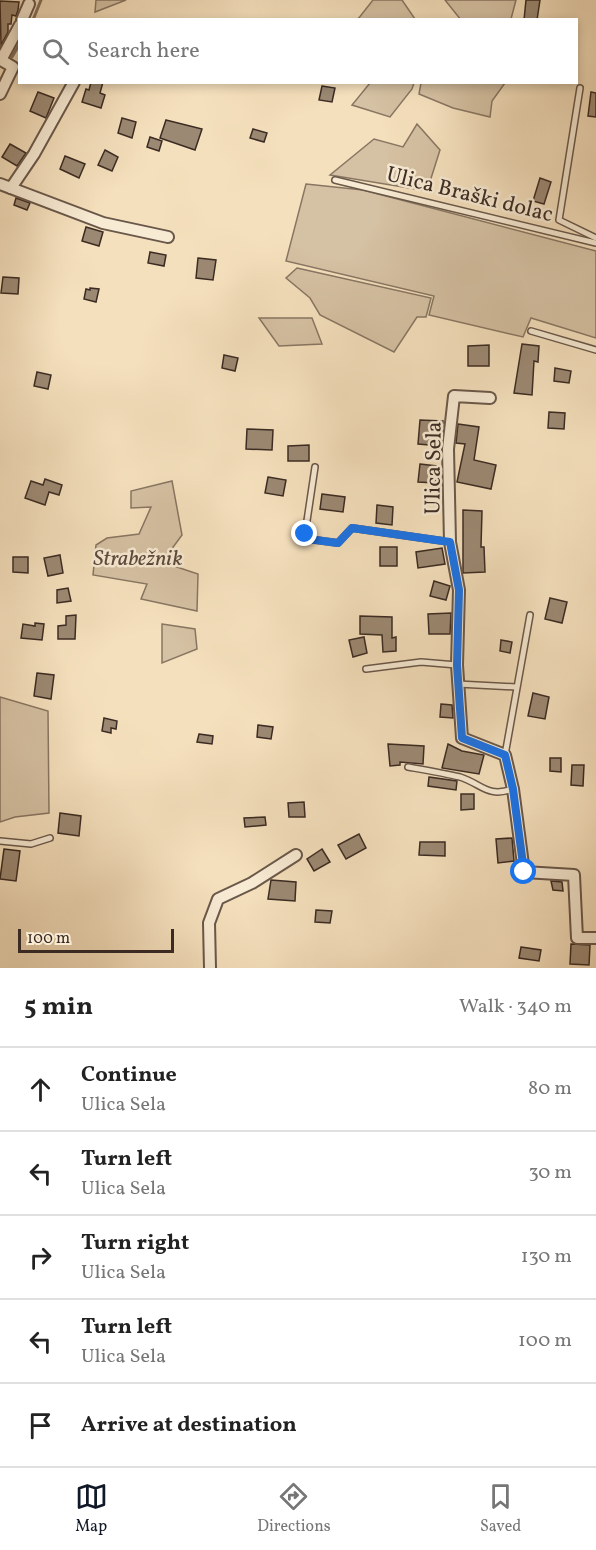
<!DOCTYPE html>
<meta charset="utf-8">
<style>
body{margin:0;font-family:Vollkorn,serif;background:#f2f2f2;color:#222}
.scale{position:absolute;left:18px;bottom:15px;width:156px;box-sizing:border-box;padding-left:6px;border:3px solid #3b2b23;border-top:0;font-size:16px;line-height:21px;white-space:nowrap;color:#3b2b23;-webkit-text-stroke:4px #f8ebd4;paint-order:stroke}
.stop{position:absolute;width:18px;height:18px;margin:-14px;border:4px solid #1a73e8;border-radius:50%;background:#fff}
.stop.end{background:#1a73e8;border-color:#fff;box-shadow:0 2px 6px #0008}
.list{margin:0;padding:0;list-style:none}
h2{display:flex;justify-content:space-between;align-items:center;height:78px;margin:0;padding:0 24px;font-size:26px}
h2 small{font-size:20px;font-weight:400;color:#767676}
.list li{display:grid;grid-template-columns:39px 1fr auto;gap:18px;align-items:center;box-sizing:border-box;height:84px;padding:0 24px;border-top:2px solid #e0e0e0}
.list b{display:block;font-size:22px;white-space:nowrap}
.list p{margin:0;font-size:20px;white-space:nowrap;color:#767676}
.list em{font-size:20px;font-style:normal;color:#767676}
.icon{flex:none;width:33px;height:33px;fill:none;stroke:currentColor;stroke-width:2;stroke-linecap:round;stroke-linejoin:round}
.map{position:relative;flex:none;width:596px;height:968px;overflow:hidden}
.search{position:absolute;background:#fff;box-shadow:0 3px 9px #0003;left:18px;right:18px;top:18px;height:66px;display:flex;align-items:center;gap:15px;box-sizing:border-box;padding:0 21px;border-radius:0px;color:#767676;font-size:22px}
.sheet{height:498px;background:#fff}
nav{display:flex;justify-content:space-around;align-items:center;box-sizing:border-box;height:84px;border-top:2px solid #e0e0e0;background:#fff;font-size:16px;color:#767676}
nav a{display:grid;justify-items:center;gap:3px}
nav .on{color:#111827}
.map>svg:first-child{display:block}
.green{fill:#d5c1a3;stroke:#887663;stroke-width:1.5}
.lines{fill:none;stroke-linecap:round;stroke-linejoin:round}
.stream{stroke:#857260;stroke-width:3}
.building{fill:#9c8973;stroke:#3b2b23;stroke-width:1.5}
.service-casing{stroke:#6a584a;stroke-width:8}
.minor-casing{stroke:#6a584a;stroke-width:14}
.service{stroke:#f8ebd4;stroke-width:5}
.minor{stroke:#f8ebd4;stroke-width:10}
.route{stroke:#1a73e8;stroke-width:8}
.labels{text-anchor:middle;stroke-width:5;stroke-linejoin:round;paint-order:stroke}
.street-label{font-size:22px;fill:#3b2b23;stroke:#f8ebd4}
.park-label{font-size:22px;font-style:italic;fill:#5a493d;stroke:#f8ebd4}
</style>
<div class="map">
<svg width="596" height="968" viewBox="0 0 596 968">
<rect width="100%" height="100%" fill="#f5e0bd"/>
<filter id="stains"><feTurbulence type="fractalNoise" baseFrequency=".00333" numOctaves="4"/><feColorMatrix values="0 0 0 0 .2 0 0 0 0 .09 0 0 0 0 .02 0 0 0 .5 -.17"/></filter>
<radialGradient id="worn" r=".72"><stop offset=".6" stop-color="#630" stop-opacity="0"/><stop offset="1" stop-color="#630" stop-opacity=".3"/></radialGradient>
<!-- green -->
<g class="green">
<polygon points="96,0 126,0 95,12"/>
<polygon points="373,0 402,0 415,19 358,19"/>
<polygon points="445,0 516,0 511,19 461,20"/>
<polygon points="370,83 370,82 414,83 412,89 390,117 352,105"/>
<polygon points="421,83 421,82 505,83 492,101 490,117 453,108 419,94"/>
<polygon points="417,124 440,150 427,191 330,175 374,139 403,147"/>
<polygon points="306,184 363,190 596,251 596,338 531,318 523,337 429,315 434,296 286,261"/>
<polygon points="297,268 431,298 426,317 417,317 394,352 320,315 310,298 286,278"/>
<polygon points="259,318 312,318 322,344 279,346"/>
<polygon points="172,481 182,535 162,562 198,574 197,611 141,599 147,584 93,575 96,545 107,538 139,534 151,507 131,508 131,491"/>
<polygon points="162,624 195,629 197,649 162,663"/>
<polygon points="0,697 48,711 49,813 15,817 0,822"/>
</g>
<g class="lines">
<!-- stream -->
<g class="stream">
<polyline points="33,20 41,0"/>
<polyline points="12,57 20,43"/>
</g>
</g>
<!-- building -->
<g class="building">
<polygon points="526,0 540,0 537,20 524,20"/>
<polygon points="0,1 19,2 18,10 16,16 12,15 11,24 8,24 8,32 1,45"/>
<polygon points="91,82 103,82 100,93 105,95 101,108 82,102 86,89 89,90"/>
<polygon points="322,86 335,88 332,102 319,100"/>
<polygon points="38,92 54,98 46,118 30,111"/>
<polygon points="591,92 596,93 596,117 588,116"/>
<polygon points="122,118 136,122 132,138 118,133"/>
<polygon points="166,120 202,129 195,150 160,138"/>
<polygon points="253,129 267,133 264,142 250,138"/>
<polygon points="150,137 162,141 159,151 147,147"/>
<polygon points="10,144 26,153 17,166 2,157"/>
<polygon points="105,150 118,157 112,171 98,165"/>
<polygon points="65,156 85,164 79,178 60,169"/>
<polygon points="540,178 551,182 544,204 533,201"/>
<polygon points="16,198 30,203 27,210 14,205"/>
<polygon points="86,227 103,232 99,246 82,241"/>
<polygon points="150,252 166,255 164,266 148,263"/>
<polygon points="198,258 216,260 213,280 196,278"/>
<polygon points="3,277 19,278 18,294 1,293"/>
<polygon points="90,288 99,289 96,302 84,299 86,289 90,290"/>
<polygon points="522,344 539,346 538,362 534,361 532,395 514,393"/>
<polygon points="489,345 489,366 468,366 468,346"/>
<polygon points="224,355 238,358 235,371 222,368"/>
<polygon points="555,368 571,371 569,383 554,381"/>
<polygon points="37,372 51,375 48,389 34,386"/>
<polygon points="549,412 565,413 564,429 548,428"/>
<polygon points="420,420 443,421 441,446 418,444"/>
<polygon points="458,424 479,427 474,460 496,465 491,489 457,482 465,444 456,443"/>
<polygon points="247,429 273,430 272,450 246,449"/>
<polygon points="309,445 309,461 288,461 288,446"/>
<polygon points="420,464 437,466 435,483 418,482"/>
<polygon points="268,477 286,480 283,496 265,493"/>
<polygon points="45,479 62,485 59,495 49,492 45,505 25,498 31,481 43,485"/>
<polygon points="322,494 345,497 343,512 320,509"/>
<polygon points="377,505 393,507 392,525 376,523"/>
<polygon points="463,510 482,511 481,547 484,547 485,572 463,573"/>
<rect x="380" y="547" width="17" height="19"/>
<polygon points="442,548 445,564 418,568 416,552"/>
<polygon points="60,555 63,573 48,576 44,558"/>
<polygon points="13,557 28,557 28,573 13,572"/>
<polygon points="434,581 450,586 446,600 430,596"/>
<polygon points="68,588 71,601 57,603 57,590"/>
<polygon points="550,598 567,602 562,623 545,619"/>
<polygon points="451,613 450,634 429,634 428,614"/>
<polygon points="76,615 75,639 58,639 58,626 66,625 66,616"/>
<polygon points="360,616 392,617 392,638 396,637 396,651 383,652 382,635 360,634"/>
<polygon points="35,623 44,624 42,640 21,638 23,624 35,626"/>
<polygon points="364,637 367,653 353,657 349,640"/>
<polygon points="501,640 512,642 510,653 500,651"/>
<polygon points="37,673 54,675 51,699 34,696"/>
<polygon points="533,693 549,697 545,719 528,716"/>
<polygon points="441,704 452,705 453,718 440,717"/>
<polygon points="104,718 117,721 116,729 111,728 111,733 102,731"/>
<polygon points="258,725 273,727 271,739 257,737"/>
<polygon points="199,734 213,736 212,744 197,742"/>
<polygon points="388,744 424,746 423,764 400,762 400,765 390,766"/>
<polygon points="448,744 462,751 484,755 479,774 442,768"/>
<polygon points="550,758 561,758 561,772 550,771"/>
<polygon points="572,765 584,765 583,786 571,785"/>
<polygon points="429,777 457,781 456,790 428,786"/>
<polygon points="461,794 474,794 474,809 461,810"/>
<polygon points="304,802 305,817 289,817 288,803"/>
<polygon points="60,813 81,816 79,836 58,833"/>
<polygon points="265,817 266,825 245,827 244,818"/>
<polygon points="359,834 366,848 346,859 338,845"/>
<polygon points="512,838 514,861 498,863 496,839"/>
<polygon points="420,842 445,842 445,856 419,855"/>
<polygon points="4,849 20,851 16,881 0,879"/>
<polygon points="322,849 330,862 314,871 307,859"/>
<polygon points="271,880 296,882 295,901 268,899"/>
<polygon points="551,881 562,882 563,891 553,890"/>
<polygon points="316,910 332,911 330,923 315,922"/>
<polygon points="571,944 590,945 589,965 570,964"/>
<polygon points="521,947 541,950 539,961 519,958"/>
</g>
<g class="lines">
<!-- service casing -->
<g class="service-casing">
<g id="service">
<polyline points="580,88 559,220 596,238"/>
<polyline points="335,180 596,243"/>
<polyline points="531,331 596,350"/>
<polyline points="315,467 305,534 308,539 338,543 352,528 450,542"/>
<polyline points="366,669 421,662 457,665"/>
<polyline points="458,684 516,687"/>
<polyline points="505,755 530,615"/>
<path d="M 408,767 C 425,770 443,773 460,777 C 482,784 487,798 513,789"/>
<polyline points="0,841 31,844 50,838"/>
</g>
</g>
<!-- minor casing -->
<g class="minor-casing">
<g id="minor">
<polyline points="22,20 29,4"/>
<polyline points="0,94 13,67 1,60 20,25"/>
<polyline points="0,184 103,223 168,237"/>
<polyline points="11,188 34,154 74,82"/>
<polyline points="490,398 454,396 448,449 450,542 459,590 457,665 462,738 505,755 513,789 524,872 574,875 577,938 596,938"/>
<polyline points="210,968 209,923 218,899 252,883 296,855"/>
</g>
</g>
<!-- service -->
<use href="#service" class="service"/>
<!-- minor -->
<use href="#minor" class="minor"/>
</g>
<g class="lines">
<!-- route -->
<polyline class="route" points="305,534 308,539 338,543 352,528 450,542 459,590 457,665 462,738 505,755 513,789 524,872"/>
</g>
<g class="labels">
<!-- street labels -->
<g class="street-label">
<text transform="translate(470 193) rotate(14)" y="8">Ulica Braški dolac</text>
<text transform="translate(432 468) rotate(-89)" y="8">Ulica Sela</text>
</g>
<!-- park labels -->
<g class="park-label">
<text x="138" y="565">Strabežnik</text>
</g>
</g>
<rect width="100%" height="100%" filter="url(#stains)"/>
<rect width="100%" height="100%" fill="url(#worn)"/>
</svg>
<div class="scale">100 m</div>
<div class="stop" style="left:524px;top:872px"></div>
<div class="stop end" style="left:305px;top:534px"></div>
<div class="search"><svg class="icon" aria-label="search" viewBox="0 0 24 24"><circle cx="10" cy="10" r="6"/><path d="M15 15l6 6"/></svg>Search here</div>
</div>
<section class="sheet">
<h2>5 min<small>Walk · 340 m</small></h2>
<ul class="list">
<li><svg class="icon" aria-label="ahead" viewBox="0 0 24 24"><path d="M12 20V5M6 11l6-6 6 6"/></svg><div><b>Continue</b><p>Ulica Sela</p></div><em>80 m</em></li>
<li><svg class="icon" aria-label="left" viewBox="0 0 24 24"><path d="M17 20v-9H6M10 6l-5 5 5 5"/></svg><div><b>Turn left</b><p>Ulica Sela</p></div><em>30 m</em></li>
<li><svg class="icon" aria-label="right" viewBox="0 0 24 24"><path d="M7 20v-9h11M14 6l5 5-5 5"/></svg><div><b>Turn right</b><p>Ulica Sela</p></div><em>130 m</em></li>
<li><svg class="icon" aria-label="left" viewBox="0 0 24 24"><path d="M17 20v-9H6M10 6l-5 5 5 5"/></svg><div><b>Turn left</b><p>Ulica Sela</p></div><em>100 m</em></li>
<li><svg class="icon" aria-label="arrive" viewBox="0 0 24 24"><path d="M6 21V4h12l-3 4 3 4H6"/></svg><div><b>Arrive at destination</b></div></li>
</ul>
</section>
<nav>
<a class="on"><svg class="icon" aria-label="map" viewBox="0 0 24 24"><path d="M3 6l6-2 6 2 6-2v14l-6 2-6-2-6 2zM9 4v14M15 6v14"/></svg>Map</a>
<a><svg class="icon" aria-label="directions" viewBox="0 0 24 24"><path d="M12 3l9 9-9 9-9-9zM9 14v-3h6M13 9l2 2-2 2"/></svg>Directions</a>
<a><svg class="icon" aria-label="saved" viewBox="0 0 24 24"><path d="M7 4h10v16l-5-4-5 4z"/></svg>Saved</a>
</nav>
